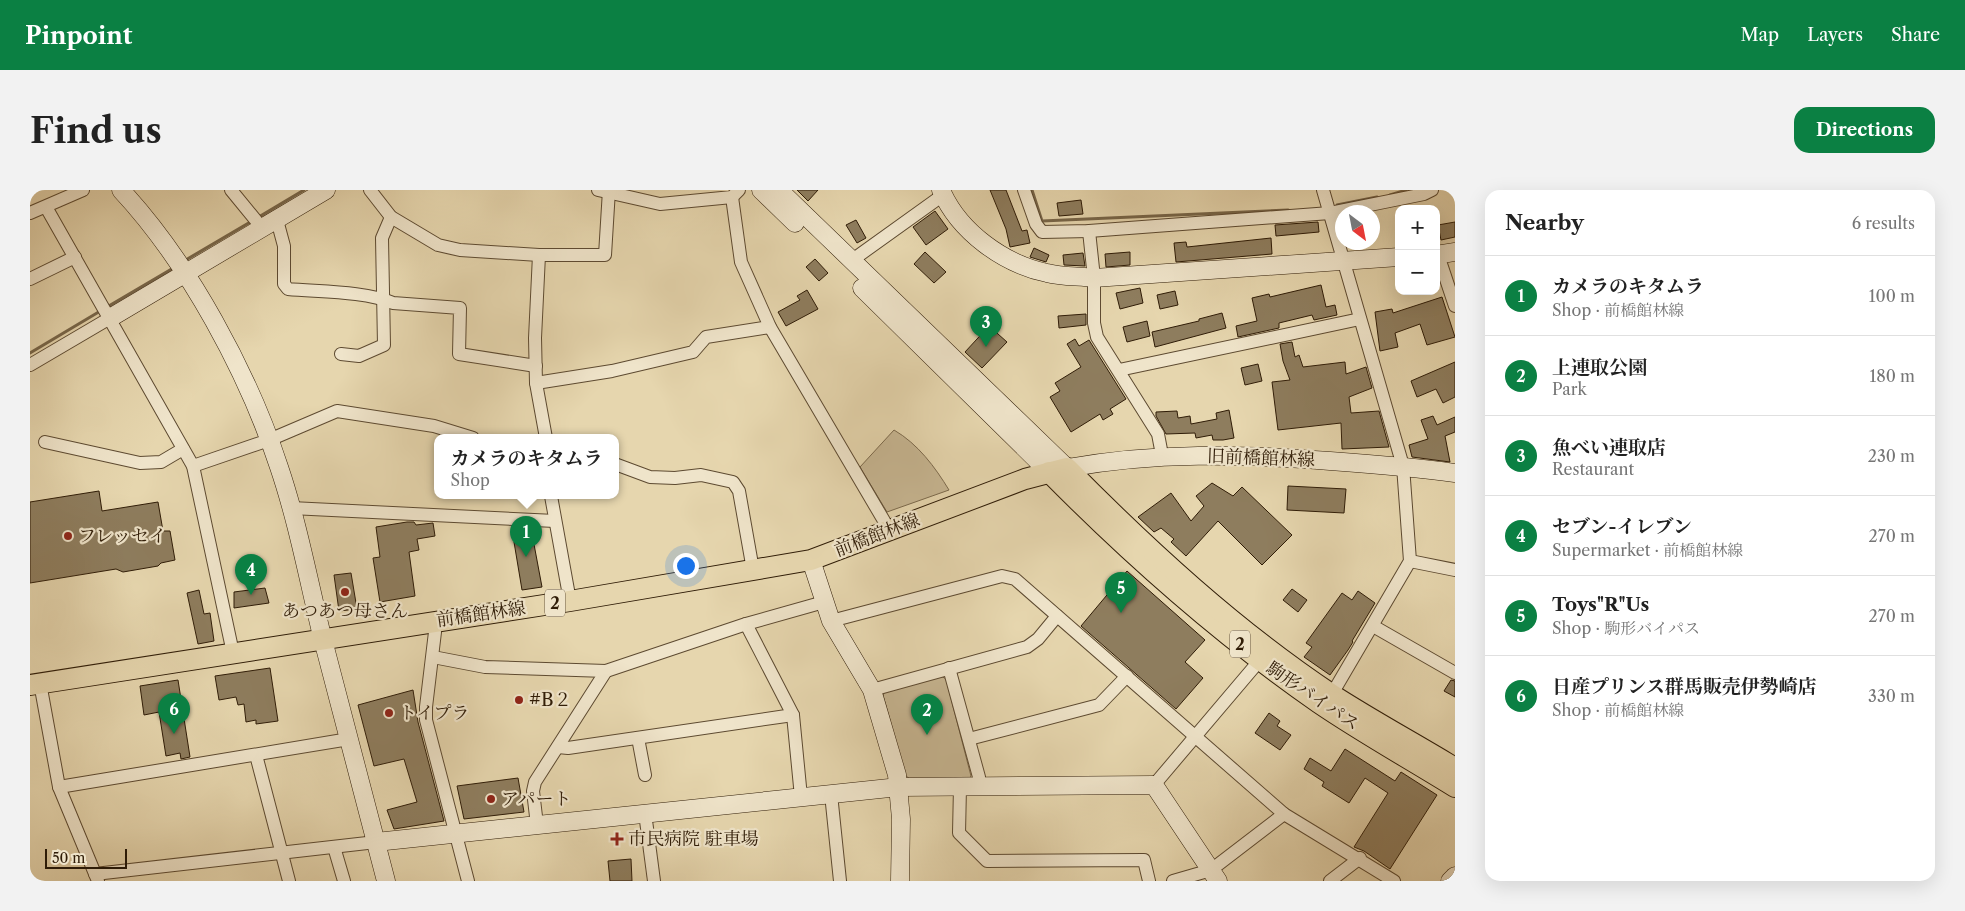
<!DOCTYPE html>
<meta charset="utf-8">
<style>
body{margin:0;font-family:"Libre Caslon Text","Noto Serif JP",serif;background:#f2f2f2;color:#222}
.controls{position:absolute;right:15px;top:15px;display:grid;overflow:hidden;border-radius:10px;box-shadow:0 5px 20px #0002}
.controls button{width:45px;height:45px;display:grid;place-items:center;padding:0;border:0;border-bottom:1px solid #e0e0e0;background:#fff;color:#222;font:25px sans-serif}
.compass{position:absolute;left:1305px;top:15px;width:45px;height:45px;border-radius:50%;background:#fff;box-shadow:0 5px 20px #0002;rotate:148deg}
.scale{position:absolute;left:15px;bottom:12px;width:82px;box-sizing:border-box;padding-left:5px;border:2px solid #2f1c07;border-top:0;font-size:14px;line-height:18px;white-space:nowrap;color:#2f1c07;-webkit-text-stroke:4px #efe4ca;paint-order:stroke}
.you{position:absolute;left:655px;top:375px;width:18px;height:18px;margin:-12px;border:4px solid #fff;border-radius:50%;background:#1a73e8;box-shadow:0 0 0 8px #1a73e833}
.badge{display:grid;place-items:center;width:32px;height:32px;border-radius:50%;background:#0b8043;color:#fff;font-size:16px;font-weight:700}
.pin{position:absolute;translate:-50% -41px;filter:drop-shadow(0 1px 2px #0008)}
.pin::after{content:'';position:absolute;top:26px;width:18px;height:15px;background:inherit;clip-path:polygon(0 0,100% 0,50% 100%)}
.popup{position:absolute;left:404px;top:244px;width:185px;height:65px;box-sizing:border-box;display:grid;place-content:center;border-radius:10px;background:#fff;filter:drop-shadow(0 1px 4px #0005);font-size:16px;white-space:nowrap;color:#767676}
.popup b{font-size:19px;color:#222}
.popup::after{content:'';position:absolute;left:50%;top:100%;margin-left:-10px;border:10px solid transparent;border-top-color:#fff}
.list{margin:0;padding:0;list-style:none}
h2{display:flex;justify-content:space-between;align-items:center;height:65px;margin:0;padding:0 20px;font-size:21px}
h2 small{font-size:16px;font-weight:400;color:#767676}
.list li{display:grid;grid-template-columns:32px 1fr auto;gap:15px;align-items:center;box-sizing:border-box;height:80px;padding:0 20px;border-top:1px solid #e0e0e0}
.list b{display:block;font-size:19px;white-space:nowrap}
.list p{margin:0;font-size:16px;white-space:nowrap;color:#767676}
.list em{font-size:16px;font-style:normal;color:#767676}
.map{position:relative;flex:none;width:1425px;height:691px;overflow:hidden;border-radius:15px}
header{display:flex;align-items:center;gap:30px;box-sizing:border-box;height:70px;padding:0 25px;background:#0b8043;color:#fff}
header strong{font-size:24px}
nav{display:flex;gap:28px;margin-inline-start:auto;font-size:18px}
.intro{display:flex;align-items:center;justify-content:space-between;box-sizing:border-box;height:120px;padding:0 30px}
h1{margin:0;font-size:35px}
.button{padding:12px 22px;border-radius:15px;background:#0b8043;color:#fff;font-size:18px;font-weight:700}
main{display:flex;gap:30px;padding:0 30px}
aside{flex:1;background:#fff;border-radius:15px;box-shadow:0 5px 20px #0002}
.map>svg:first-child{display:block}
.green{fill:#c7b692;stroke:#7b694c}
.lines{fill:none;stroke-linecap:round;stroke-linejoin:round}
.stream{stroke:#786649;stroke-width:3}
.building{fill:#8e7d5e;stroke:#2f1c07}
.street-casing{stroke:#5d4a31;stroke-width:14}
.secondary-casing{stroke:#2f1c07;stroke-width:19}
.primary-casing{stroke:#2f1c07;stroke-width:22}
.street{stroke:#efe4ca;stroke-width:12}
.secondary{stroke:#efe4ca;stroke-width:18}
.primary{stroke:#e6d6ae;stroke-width:20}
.poi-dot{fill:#8f2418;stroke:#efe4ca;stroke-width:2}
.labels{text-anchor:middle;stroke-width:4.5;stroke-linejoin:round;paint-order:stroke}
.shield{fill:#efe4ca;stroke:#695842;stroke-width:1}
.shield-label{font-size:16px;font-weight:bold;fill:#2f1c07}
.street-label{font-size:18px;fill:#2f1c07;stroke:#efe4ca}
.poi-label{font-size:18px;fill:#2f1c07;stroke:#efe4ca;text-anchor:start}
</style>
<header>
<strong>Pinpoint</strong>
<nav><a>Map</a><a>Layers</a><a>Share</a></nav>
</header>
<div class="intro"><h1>Find us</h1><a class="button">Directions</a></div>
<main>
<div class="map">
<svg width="1425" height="691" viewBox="0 0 1425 691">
<rect width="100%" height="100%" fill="#e6d6ae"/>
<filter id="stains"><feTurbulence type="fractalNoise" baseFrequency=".004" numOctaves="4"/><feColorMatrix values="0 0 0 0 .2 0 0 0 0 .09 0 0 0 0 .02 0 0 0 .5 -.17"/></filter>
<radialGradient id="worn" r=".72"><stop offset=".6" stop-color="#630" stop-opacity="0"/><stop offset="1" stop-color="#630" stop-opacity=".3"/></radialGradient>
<!-- green -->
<g class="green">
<path d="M 864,240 C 888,254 905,277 919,300 L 857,322 L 830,277 Z"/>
<polygon points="911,486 916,489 941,586 939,589 881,590 875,585 853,505 855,502"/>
</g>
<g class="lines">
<!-- stream -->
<g class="stream">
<polyline points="1002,0 1012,31 1258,20"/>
<polyline points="1360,5 1376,0"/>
<polyline points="1307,15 1347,7"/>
<polyline points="227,28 274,0"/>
<polyline points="154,71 222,31"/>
<polyline points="77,117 145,77"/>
<polyline points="0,163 72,120"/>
</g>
</g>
<!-- building -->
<g class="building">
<polygon points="767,0 788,0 778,11"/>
<polygon points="960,0 976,0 992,41 997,40 1000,53 980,57 976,39"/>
<polygon points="1051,10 1053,24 1029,26 1027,13"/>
<polygon points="905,21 918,39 896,55 883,37"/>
<polygon points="826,30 836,48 827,53 816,35"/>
<polygon points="1288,32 1289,42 1246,46 1245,35"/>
<polygon points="1425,32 1425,47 1411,50 1408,35"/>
<polygon points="1241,48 1242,64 1146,72 1144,53 1156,52 1157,57"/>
<polygon points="1004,58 1019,65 1016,72 1000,67"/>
<polygon points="895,62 916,82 904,93 884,74"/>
<polygon points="1100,62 1100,75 1076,77 1075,64"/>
<polygon points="1053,63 1055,76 1034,75 1033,65"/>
<polygon points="785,69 798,83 789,91 776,77"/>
<polygon points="1291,95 1296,117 1305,115 1307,125 1284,130 1282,125 1249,133 1249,138 1208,147 1206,136 1227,131 1222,108 1239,104 1240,107"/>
<polygon points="1110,98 1113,113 1090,119 1086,103"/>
<polygon points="777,100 788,119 756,136 748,122 770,110 767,106"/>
<polygon points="1145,101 1148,115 1130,119 1127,105"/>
<polygon points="1412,107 1425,147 1397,155 1390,134 1365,143 1368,157 1350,161 1345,122 1362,119 1363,123"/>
<polygon points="1192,123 1196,138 1125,157 1122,142 1169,131 1169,129"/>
<polygon points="1056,124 1056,135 1029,138 1028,126"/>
<polygon points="1117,131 1120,146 1097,152 1093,137"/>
<polygon points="959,136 977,152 952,178 935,162"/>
<polygon points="1045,149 1049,156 1059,150 1096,209 1080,219 1083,224 1073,230 1070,224 1041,242 1020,207 1030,201 1025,193 1051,177 1037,154"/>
<polygon points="1262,152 1265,167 1269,165 1273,177 1315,172 1316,184 1336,177 1342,198 1319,207 1321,223 1349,221 1359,257 1312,259 1311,233 1248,240 1242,192 1260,190 1253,171 1250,154"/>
<polygon points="1425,172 1425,207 1413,213 1406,199 1387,207 1381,191"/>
<polygon points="1228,174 1232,191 1215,195 1211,178"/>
<polygon points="1199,220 1204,248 1193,250 1183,250 1182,245 1166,248 1165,243 1136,244 1126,226 1126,222 1147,221 1148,228 1160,226 1161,234 1187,229 1186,223"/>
<polygon points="1403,226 1407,235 1425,227 1425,242 1415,246 1420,272 1382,267 1379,255 1398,249 1391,230"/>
<polygon points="1182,293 1203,306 1212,297 1262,345 1232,375 1188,331 1156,366 1141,352 1144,349 1131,338 1124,342 1108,327 1141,303 1161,331 1174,316 1166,306"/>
<polygon points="1258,296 1316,299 1314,323 1257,320"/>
<polygon points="69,301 72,321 128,312 133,341 140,341 145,370 131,373 128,376 93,382 86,379 0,393 0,312"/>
<polygon points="377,332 384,332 386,335 403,333 405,346 387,349 389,360 379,362 385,406 350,412 343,368 350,367 346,337"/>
<polygon points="503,349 512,397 492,400 484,352"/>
<polygon points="1097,381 1175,450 1155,472 1173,488 1146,519 1051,436"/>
<polygon points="321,383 327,419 309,421 304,385"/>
<polygon points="235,398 239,413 204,418 204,402"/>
<polygon points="1262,399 1277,410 1268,422 1253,410"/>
<polygon points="169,400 174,424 180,423 184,451 168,454 157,403"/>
<polygon points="1328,401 1345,413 1322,451 1323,452 1318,460 1300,485 1274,467 1282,457 1276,453 1312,403 1322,410"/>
<polygon points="240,478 248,531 226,534 226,530 216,532 214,514 208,515 206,507 189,510 185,486"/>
<polygon points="148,490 160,567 151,569 150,563 136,566 129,522 114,525 110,496"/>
<polygon points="1421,490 1425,491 1425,507 1414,501"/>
<polygon points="383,500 388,532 414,631 364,639 357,620 387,612 374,569 344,576 328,515"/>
<polygon points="1239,523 1250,531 1247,536 1261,545 1250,560 1225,543"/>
<polygon points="1315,559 1365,591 1371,582 1407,605 1360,679 1334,661 1324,657 1358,603 1335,588 1319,613 1292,596 1294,592 1274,579 1280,568 1301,581"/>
<polygon points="488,588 494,622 434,629 427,596"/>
<polygon points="601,669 602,691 580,691 578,671"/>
</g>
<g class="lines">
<!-- street casing -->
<g class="street-casing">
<g id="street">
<polyline points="201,0 233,39"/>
<polyline points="340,0 361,27 408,55 430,60 509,65 575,65 579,0"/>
<polyline points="568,0 630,14 702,7 709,0"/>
<polyline points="994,0 1006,34 1012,42 1059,41 1300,23 1394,4 1402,0"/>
<polyline points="1293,0 1373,276 1380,371 1302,504"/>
<polyline points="702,7 711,72 740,137 860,341"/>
<polyline points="16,17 163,276 203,463"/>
<polyline points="0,23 53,0"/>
<path d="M 247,30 L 254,56 L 254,94 L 258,99 C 289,102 335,101 363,113 L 430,118 L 429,164 L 506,176"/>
<polyline points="1059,41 1064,88 1064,133 1067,147 1128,244 1132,265"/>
<polyline points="509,65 505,148 506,193 516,248"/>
<polyline points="1408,65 1425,116"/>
<polyline points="821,71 913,5"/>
<polyline points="0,89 45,67"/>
<polyline points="311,164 329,166 354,155 352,48 361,27"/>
<polyline points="0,175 80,128"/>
<polyline points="1089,180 1330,129"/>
<polyline points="506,193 582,181 663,162 676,147 740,137"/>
<polyline points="15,252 110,273 131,272 153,259"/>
<polyline points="585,274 620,287 645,288 671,285 703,292 709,301 723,380"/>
<polyline points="163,276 239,250 307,221 404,236 443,248"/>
<polyline points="521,306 540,411"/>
<polyline points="261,318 525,331"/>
<polyline points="1380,371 1425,380"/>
<polyline points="404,431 405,442 396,517 396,530 438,691"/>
<polyline points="801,431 972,386 985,389 1254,624 1364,691"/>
<polyline points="716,434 763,525 771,607"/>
<polyline points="1343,436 1425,483"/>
<polyline points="403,467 455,477 576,481 716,434 794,412"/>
<polyline points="919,478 949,587 949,596"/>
<polyline points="10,493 29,597 68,691"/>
<polyline points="842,500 997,457 1008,449 1027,426"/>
<polyline points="608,548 615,585"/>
<polyline points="939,549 1069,515 1097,486"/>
<polyline points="528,557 538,558 763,525"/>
<polyline points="226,565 259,691"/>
<polyline points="1124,595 1230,470"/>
<polyline points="29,597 319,549"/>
<polyline points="930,597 929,643 957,671 1114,670 1119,691"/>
<polyline points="801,604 810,691"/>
<polyline points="615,623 624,691"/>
<polyline points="507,635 503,601 505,592 576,481"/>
<polyline points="304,657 314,691"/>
<polyline points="65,684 346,652"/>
<polyline points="1143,691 1181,680 1254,624"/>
<polyline points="1300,691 1330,668"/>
</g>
</g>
<!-- secondary casing -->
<g class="secondary-casing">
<g id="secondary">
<path d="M 91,0 C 159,73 218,183 249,277 C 268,333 279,393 293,450 C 314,530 335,611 356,691"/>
<polyline points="731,0 765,33"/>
<path d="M 749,0 L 1037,278 C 1126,262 1210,264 1300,271 C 1342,274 1383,277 1425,283"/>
<path d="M 911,0 C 929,42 974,74 1017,83 C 1032,87 1049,86 1064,88 L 1369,67"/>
<polyline points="1406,65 1425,62"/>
<polyline points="832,98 1019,282"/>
<polyline points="80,128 296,0"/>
<polyline points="781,370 801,431 842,500 867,585 871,629 870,691"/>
<polyline points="346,652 869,597 1124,595 1188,691"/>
<polyline points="1420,691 1425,686"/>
</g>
</g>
<!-- primary casing -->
<g class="primary-casing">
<g id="primary">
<path d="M 1019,282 C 1102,366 1191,445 1289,513 C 1333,543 1380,569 1425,597"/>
<path d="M 0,495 L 540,411 L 781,370 L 995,289 L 1037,278 C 1118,360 1205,440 1301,504 C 1341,530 1384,553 1425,578"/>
</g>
</g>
<!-- street -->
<use href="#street" class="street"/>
<!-- secondary -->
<use href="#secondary" class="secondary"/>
<!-- primary -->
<use href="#primary" class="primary"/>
</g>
<!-- markers -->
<g class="poi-dot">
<circle cx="38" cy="346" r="5"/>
<circle cx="315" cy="402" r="5"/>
<circle cx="489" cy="510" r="5"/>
<circle cx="359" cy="523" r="5"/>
<circle cx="461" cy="609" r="5"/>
<path d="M584.5 641.5h5v5h5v5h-5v5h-5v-5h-5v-5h5z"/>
</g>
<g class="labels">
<!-- shield labels -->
<g class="shield">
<rect x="515" y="399.5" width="20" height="27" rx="4"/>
<rect x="1200" y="440.5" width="20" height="27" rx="4"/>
</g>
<g class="shield-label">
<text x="525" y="419">2</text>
<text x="1210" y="460">2</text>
</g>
<!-- street labels -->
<g class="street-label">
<text transform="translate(1231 268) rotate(2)" y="6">旧前橋館林線</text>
<text transform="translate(847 345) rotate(-21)" y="6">前橋館林線</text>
<text transform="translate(451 424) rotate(-8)" y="6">前橋館林線</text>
<text transform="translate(1283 506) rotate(34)" y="6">駒形バイパス</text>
</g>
<!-- poi labels -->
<g class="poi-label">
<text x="48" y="352">フレッセイ</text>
<text x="315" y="427" text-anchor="middle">あつあつ母さん</text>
<text x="499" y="516">#B２</text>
<text x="369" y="529">トイプラ</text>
<text x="471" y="615">アパート</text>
<text x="598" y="655">市民病院 駐車場</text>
</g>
</g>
<rect width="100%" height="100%" filter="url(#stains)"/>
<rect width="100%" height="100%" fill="url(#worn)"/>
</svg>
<div class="controls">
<button>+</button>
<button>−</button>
</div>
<svg class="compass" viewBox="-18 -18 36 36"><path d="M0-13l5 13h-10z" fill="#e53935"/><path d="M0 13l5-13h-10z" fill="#767676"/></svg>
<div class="scale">50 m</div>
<div class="you"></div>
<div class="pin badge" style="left:496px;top:367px">1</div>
<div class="popup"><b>カメラのキタムラ</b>Shop</div>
<div class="pin badge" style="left:897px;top:545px">2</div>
<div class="pin badge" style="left:956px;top:157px">3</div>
<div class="pin badge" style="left:221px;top:405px">4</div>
<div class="pin badge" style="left:1091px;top:423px">5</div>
<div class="pin badge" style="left:144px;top:544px">6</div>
</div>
<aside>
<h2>Nearby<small>6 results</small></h2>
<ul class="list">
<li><span class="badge">1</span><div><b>カメラのキタムラ</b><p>Shop · 前橋館林線</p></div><em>100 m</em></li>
<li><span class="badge">2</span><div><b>上連取公園</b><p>Park</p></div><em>180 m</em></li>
<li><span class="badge">3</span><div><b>魚べい連取店</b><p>Restaurant</p></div><em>230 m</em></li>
<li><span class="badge">4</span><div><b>セブン-イレブン</b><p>Supermarket · 前橋館林線</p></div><em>270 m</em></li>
<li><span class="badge">5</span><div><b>Toys&quot;R&quot;Us</b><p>Shop · 駒形バイパス</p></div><em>270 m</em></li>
<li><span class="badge">6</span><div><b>日産プリンス群馬販売伊勢崎店</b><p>Shop · 前橋館林線</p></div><em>330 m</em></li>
</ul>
</aside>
</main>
